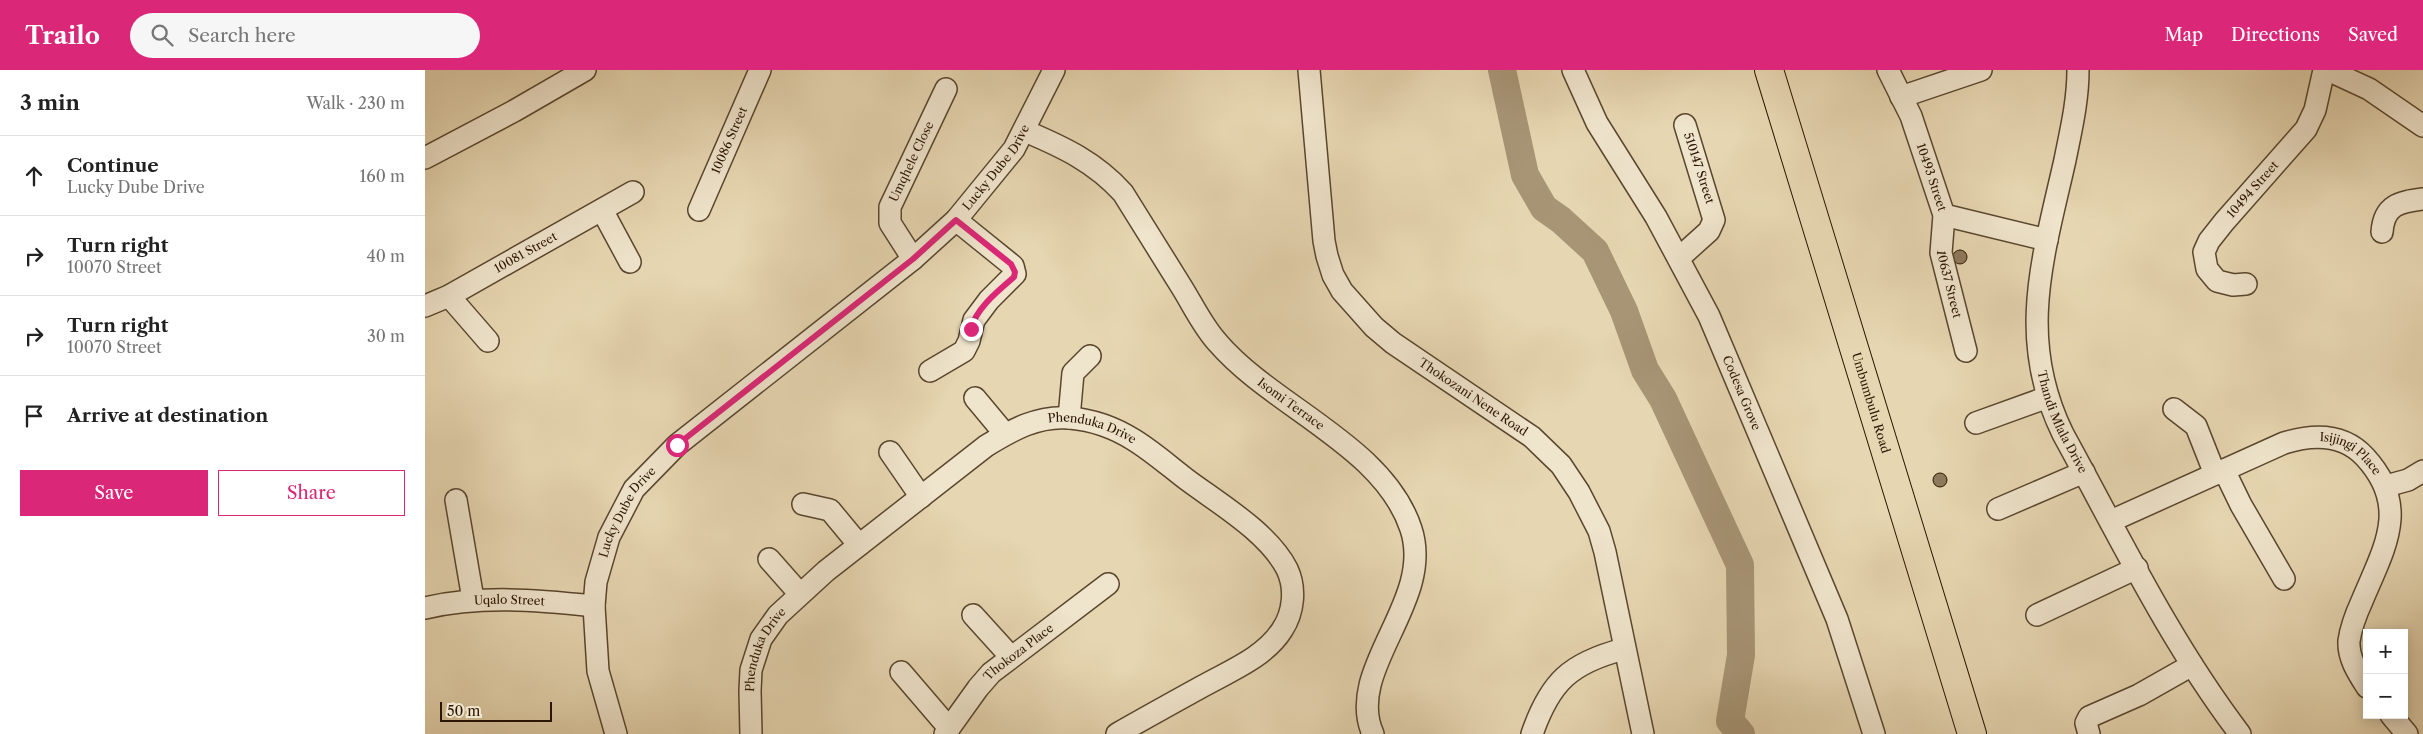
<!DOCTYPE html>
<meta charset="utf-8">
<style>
body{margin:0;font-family:"Libre Caslon Text",serif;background:#f6f6f6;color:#222}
.controls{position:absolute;right:15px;bottom:15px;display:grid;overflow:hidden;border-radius:0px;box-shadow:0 2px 12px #0003}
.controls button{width:45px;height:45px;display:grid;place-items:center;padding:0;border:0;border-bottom:1px solid #e0e0e0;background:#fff;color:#222;font:25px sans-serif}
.scale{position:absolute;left:15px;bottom:12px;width:112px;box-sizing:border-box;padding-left:5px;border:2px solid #2c1603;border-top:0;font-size:14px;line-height:18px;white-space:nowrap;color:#2c1603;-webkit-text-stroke:4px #efe4cc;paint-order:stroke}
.stop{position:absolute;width:15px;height:15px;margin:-11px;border:4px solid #db2777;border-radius:50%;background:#fff}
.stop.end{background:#db2777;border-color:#fff;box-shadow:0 1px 5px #0008}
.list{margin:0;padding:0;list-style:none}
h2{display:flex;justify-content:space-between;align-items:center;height:65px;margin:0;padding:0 20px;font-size:21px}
h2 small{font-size:16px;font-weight:400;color:#767676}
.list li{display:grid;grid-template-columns:32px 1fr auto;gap:15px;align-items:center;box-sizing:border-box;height:80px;padding:0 20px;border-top:1px solid #e0e0e0}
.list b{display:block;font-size:19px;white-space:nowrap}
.list p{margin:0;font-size:16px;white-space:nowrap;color:#767676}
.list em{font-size:16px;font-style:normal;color:#767676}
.actions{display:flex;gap:10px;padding:15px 20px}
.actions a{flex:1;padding:11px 0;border:1px solid #db2777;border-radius:0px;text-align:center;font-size:18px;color:#db2777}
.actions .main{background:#db2777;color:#fff}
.icon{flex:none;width:28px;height:28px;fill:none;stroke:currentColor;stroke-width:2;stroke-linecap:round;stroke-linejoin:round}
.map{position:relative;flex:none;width:1998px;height:664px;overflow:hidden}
header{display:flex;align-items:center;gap:30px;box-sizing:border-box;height:70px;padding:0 25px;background:#db2777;color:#fff}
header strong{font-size:24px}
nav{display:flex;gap:28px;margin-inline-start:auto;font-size:18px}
.search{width:350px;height:45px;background:#f6f6f6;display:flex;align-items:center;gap:12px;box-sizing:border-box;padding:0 18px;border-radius:28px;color:#767676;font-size:19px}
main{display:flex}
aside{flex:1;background:#fff}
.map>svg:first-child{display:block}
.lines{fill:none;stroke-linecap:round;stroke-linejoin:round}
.river{stroke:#a79576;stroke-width:28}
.building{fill:#8d7a5d;stroke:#2c1603}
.minor-casing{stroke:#5a462e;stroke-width:24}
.major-casing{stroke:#2c1603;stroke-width:30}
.minor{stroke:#efe4cc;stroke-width:21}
.major{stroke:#e6d6b1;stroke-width:28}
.route{stroke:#db2777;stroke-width:6}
.labels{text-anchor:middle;stroke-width:4;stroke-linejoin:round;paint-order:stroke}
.street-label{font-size:12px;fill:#2c1603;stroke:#efe4cc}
</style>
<header>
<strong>Trailo</strong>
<div class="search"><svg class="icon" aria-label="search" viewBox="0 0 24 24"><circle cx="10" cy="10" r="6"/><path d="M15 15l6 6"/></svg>Search here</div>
<nav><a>Map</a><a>Directions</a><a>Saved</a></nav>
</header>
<main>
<aside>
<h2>3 min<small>Walk · 230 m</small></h2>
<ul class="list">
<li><svg class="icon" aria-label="ahead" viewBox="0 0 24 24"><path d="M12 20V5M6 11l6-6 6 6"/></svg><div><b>Continue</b><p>Lucky Dube Drive</p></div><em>160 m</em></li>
<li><svg class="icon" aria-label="right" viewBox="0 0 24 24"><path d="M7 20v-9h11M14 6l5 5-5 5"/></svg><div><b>Turn right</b><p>10070 Street</p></div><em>40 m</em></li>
<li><svg class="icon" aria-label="right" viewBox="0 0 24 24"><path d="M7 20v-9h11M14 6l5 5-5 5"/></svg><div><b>Turn right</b><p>10070 Street</p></div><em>30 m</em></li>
<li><svg class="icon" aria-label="arrive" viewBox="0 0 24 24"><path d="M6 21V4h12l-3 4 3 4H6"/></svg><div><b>Arrive at destination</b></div></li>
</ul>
<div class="actions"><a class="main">Save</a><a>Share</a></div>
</aside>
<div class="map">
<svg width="1998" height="664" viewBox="0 0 1998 664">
<rect width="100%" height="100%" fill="#e6d6b1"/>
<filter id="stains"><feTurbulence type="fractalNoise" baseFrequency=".004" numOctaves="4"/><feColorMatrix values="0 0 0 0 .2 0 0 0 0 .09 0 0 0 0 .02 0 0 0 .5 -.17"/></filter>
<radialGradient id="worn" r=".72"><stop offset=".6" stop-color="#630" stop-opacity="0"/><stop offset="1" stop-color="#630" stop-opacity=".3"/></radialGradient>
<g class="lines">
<!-- river -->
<polyline class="river" points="1077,0 1100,105 1119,138 1136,150 1170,181 1199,241 1220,300 1238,329 1315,495 1316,585 1305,651 1316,664"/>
</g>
<!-- building -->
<g class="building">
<circle cx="1535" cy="187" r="7"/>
<circle cx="1515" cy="410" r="7"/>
</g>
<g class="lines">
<!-- minor casing -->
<g class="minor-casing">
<g id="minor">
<path id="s1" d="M 884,0 L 899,171 L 902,186 L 908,205 L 917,221 L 949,257 L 968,273 L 1107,367 L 1136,395 L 1154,422 L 1174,461 L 1180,482 L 1218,664"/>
<path id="s2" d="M 1148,0 L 1172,53 L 1231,147 L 1284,246 L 1412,549 L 1449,664"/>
<path id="s3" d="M 1463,0 L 1486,46 L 1519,145 L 1516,183 L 1541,281"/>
<path id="s4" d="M 1653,0 C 1653,31 1646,60 1640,90 C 1618,188 1591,268 1638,364 C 1694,466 1745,572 1815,664"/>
<polyline points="1903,0 1944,19 1998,56"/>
<polyline points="1476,27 1556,0"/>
<path id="s5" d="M 600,61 C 638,77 670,92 698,123 C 717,154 737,185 756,216 C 768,235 778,257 793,273 C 848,337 959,376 986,459 C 1010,532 919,599 948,664"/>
<polyline points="0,88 89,41 160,0"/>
<polyline points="177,140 205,192"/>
<path id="s6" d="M 274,140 L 335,0"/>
<polyline points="1519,145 1622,170"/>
<path d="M 1957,162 C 1959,135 1974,132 1998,129"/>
<polyline points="1254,188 1284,161 1289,150 1260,55"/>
<path id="s7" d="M 488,189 L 465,153 L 465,137 L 521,19"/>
<path id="s8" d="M 1821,214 L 1808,215 L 1792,211 L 1782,199 L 1779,182 L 1784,171 L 1799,152 L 1881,59 L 1890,40 L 1899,0"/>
<polyline points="24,226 63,271"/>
<path id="s9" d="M 0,236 L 24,226 L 208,122"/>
<polyline points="505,301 539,281 544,271 549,250 564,230 590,204 588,196 531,150"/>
<polyline points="550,328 580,364"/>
<polyline points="1749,339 1771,356 1790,404"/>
<polyline points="644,348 648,303 665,286"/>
<polyline points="1551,353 1623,327"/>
<polyline points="465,382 496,427"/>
<polyline points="1799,400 1816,435 1859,509"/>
<polyline points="1961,416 1983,410 1998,401"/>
<polyline points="31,430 48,529"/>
<polyline points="378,434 405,440 434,475"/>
<polyline points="1573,439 1659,402"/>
<path id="s10" d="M 1686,451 L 1859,373 C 1888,364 1918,363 1940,387 C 1986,437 1959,478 1937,531 C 1931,544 1926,557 1924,571 C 1923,588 1933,603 1942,617"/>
<polyline points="344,489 374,523"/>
<path id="s11" d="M 0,538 C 56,525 112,530 169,536"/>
<polyline points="548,545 586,587"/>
<polyline points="1612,545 1712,498"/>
<polyline points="476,602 524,658"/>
<polyline points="1966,645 1982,664"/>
<path id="s12" d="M 191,664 L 173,601 L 169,536 L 171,512 L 184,467 L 209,419 L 252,375 L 488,189 L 531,150 L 589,79 L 629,0"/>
<path id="s13" d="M 326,664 L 325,621 L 326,600 L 336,569 L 353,545 L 401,501 L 561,376 C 587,360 613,345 645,348 C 668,350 690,358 709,370 C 727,381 744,396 761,409 C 793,433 843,462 862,499 C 871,518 869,542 857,560 C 840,587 805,601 778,616 C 749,632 720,648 692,664"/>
<path id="s14" d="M 520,664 L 553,618 L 566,603 L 683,514"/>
<path d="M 1107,664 C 1125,612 1145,593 1199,579"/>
<polyline points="1664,664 1661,653 1664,647 1714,625 1767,595"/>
</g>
</g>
<!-- major casing -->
<g class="major-casing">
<g id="major">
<path id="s15" d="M 1344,0 L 1547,664"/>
</g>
</g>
<!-- minor -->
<use href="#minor" class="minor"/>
<!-- major -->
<use href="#major" class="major"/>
</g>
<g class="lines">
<!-- route -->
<path class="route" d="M 252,375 L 488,189 L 531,150 L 586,194 L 590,202 L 589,207 C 574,220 551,238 546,259"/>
</g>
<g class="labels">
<!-- street labels -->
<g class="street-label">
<text dy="4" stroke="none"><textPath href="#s6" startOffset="76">10086 Street</textPath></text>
<text dy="4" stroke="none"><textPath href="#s7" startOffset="109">Umqhele Close</textPath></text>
<text dy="4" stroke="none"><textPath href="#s12" startOffset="742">Lucky Dube Drive</textPath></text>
<text transform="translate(1274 98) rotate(72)" y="4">510147 Street</text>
<text dy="4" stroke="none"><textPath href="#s3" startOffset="116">10493 Street</textPath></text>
<text dy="4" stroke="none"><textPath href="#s8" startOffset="142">10494 Street</textPath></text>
<text dy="4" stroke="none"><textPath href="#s9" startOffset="114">10081 Street</textPath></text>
<text dy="4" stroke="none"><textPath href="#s3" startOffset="226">10637 Street</textPath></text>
<text dy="4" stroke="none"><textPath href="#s2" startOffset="365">Codesa Grove</textPath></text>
<text dy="4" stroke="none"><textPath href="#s1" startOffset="395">Thokozani Nene Road</textPath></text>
<text dy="4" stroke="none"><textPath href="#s15" startOffset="348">Umbumbulu Road</textPath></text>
<text dy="4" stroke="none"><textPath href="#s5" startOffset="390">Isomi Terrace</textPath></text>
<text dy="4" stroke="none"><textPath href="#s4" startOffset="360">Thandi Mlala Drive</textPath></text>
<text dy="4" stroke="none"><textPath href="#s13" startOffset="508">Phenduka Drive</textPath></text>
<text dy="4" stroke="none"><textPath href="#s10" startOffset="262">Isijingi Place</textPath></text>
<text dy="4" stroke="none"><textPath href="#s12" startOffset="232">Lucky Dube Drive</textPath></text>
<text dy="4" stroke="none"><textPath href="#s11" startOffset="85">Uqalo Street</textPath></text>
<text dy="4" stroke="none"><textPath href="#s13" startOffset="88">Phenduka Drive</textPath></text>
<text dy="4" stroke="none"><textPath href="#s14" startOffset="111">Thokoza Place</textPath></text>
</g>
</g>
<rect width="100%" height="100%" filter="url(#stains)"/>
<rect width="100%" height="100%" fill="url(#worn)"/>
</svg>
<div class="controls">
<button>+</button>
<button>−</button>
</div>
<div class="scale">50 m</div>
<div class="stop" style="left:252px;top:375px"></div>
<div class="stop end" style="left:546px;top:259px"></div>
</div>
</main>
